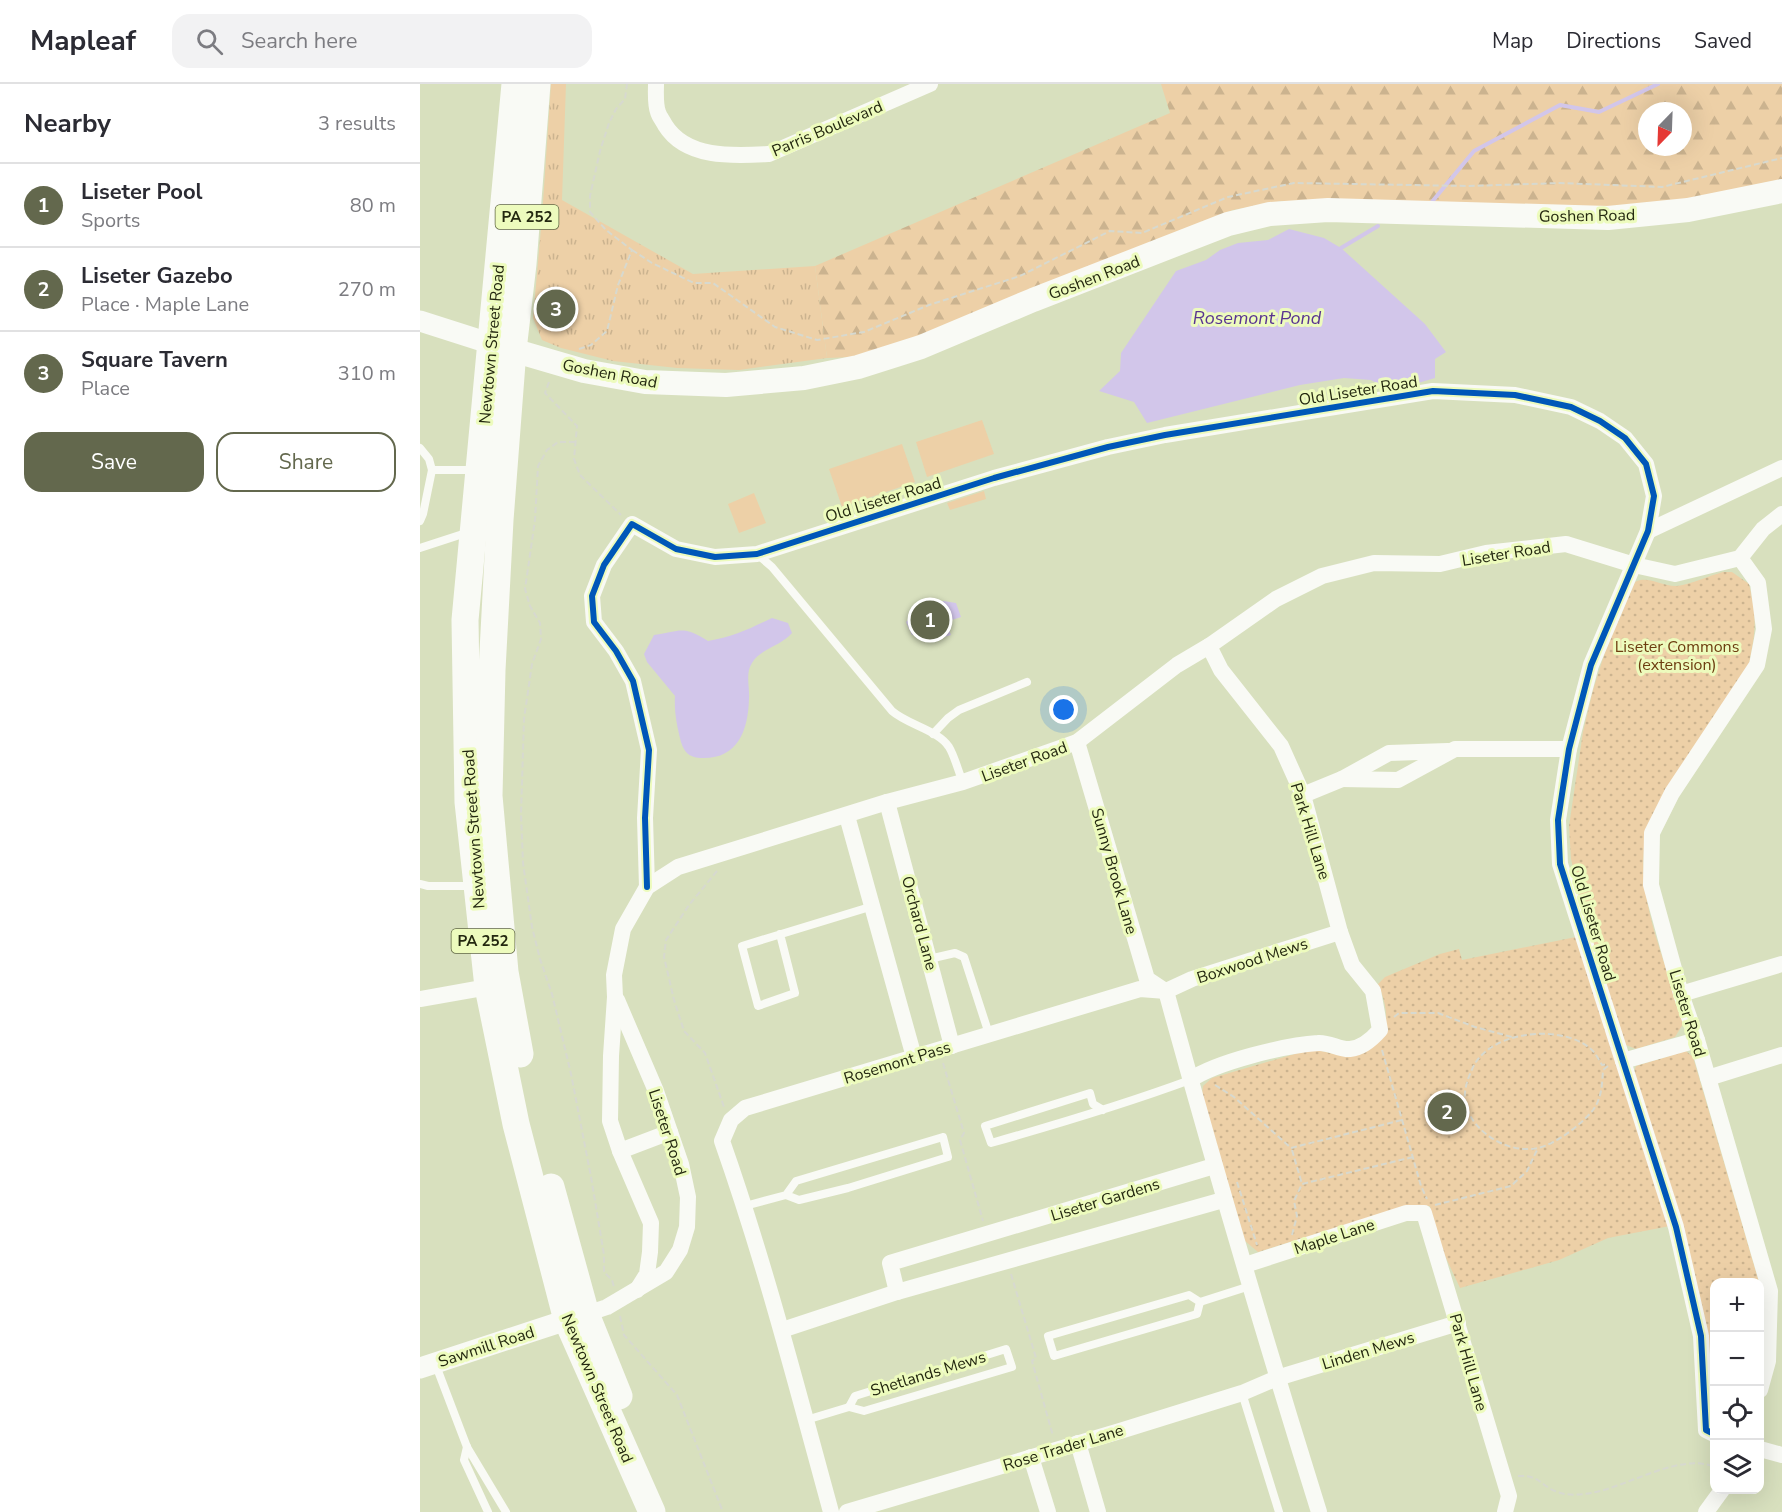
<!DOCTYPE html>
<meta charset="utf-8">
<style>
body{margin:0;font-family:"Nunito Sans",sans-serif;background:#f2f2f3;color:#2b2b33}
.controls{position:absolute;right:18px;bottom:18px;display:grid;overflow:hidden;border-radius:12px;box-shadow:0 6px 24px #0002}
.controls button{width:54px;height:54px;display:grid;place-items:center;padding:0;border:0;border-bottom:2px solid #e1e1e2;background:#fff;color:#2b2b33;font:30px sans-serif}
.compass{position:absolute;left:1218px;top:18px;width:54px;height:54px;border-radius:50%;background:#fff;box-shadow:0 6px 24px #0002;rotate:203deg}
.you{position:absolute;left:644px;top:626px;width:21px;height:21px;margin:-15px;border:4px solid #fff;border-radius:50%;background:#1a73e8;box-shadow:0 0 0 9px #1a73e833}
.badge{display:grid;place-items:center;width:39px;height:39px;border-radius:50%;background:#63684d;color:#fff;font-size:20px;font-weight:700}
.pin{position:absolute;translate:-50% -50%;border:3px solid #fff;box-shadow:0 2px 6px #0006}
.list{margin:0;padding:0;list-style:none}
h2{display:flex;justify-content:space-between;align-items:center;height:78px;margin:0;padding:0 24px;font-size:26px}
h2 small{font-size:20px;font-weight:400;color:#7c7c81}
.list li{display:grid;grid-template-columns:39px 1fr auto;gap:18px;align-items:center;box-sizing:border-box;height:84px;padding:0 24px;border-top:2px solid #e1e1e2}
.list b{display:block;font-size:22px;white-space:nowrap}
.list p{margin:0;font-size:20px;white-space:nowrap;color:#7c7c81}
.list em{font-size:20px;font-style:normal;color:#7c7c81}
.actions{display:flex;gap:12px;padding:18px 24px}
.actions a{flex:1;padding:14px 0;border:2px solid #63684d;border-radius:18px;text-align:center;font-size:21px;color:#63684d}
.actions .main{background:#63684d;color:#fff}
.icon{flex:none;width:33px;height:33px;fill:none;stroke:currentColor;stroke-width:2;stroke-linecap:round;stroke-linejoin:round}
.map{position:relative;flex:none;width:1362px;height:1428px;overflow:hidden}
header{display:flex;align-items:center;gap:36px;box-sizing:border-box;height:84px;padding:0 30px;background:#fff;border-bottom:2px solid #e1e1e2}
header strong{font-size:28px}
nav{display:flex;gap:33px;margin-inline-start:auto;font-size:21px}
.search{width:420px;height:54px;background:#f2f2f3;display:flex;align-items:center;gap:15px;box-sizing:border-box;padding:0 21px;border-radius:18px;color:#7c7c81;font-size:22px}
main{display:flex}
aside{flex:1;background:#fff}
.map>svg:first-child{display:block}
.grass{fill:url(#grass-tufts)}
.forest{fill:url(#forest-firs);fill-rule:evenodd}
.park{fill:url(#park-dots)}
.pitch{fill:#edd0a7}
.water{fill:#d2c6ea}
.lines{fill:none;stroke-linecap:round;stroke-linejoin:round}
.stream{stroke:#d2c6ea;stroke-width:4}
.path{stroke:#d7d9cf;stroke-width:2;stroke-dasharray:6 3;stroke-linecap:butt}
.service{stroke:#f9faf5;stroke-width:8}
.minor{stroke:#f9faf5;stroke-width:16}
.tertiary{stroke:#f9faf5;stroke-width:21}
.secondary{stroke:#f9faf5;stroke-width:24}
.primary{stroke:#f9faf5;stroke-width:27}
.cycleway-casing{stroke:#edfbbd;stroke-width:10}
.cycleway{stroke:#0057b8;stroke-width:6}
.labels{text-anchor:middle;stroke-width:6;stroke-linejoin:round;paint-order:stroke}
.shield{fill:#edfbbd;stroke:#606744;stroke-width:1.5}
.shield-label{font-size:15px;font-weight:bold;fill:#242810}
.street-label{font-size:16px;fill:#242810;stroke:#edfbbd}
.park-label{font-size:16px;fill:#6d3d10;stroke:#edfbbd}
.water-label{font-size:18px;font-style:italic;fill:#583390;stroke:#edfbbd}
</style>
<header>
<strong>Mapleaf</strong>
<div class="search"><svg class="icon" aria-label="search" viewBox="0 0 24 24"><circle cx="10" cy="10" r="6"/><path d="M15 15l6 6"/></svg>Search here</div>
<nav><a>Map</a><a>Directions</a><a>Saved</a></nav>
</header>
<main>
<aside>
<h2>Nearby<small>3 results</small></h2>
<ul class="list">
<li><span class="badge">1</span><div><b>Liseter Pool</b><p>Sports</p></div><em>80 m</em></li>
<li><span class="badge">2</span><div><b>Liseter Gazebo</b><p>Place · Maple Lane</p></div><em>270 m</em></li>
<li><span class="badge">3</span><div><b>Square Tavern</b><p>Place</p></div><em>310 m</em></li>
</ul>
<div class="actions"><a class="main">Save</a><a>Share</a></div>
</aside>
<div class="map">
<svg width="1362" height="1428" viewBox="0 0 1362 1428">
<defs>
<pattern id="grass-tufts" width="24" height="20" patternUnits="userSpaceOnUse" patternTransform="scale(1.5)"><rect width="24" height="20" fill="#edd0a7"/><path d="M3 7l-1-3M5 7V3M7 7l1-3M15 17l-1-3M17 17v-4M19 17l1-3" fill="none" stroke="#cbb38f"/></pattern>
<pattern id="forest-firs" width="22" height="20" patternUnits="userSpaceOnUse" patternTransform="scale(1.5)"><rect width="22" height="20" fill="#edd0a7"/><path d="M5 1l3.5 6h-7zM16 11l3.5 6h-7z" fill="#cbb38f"/></pattern>
<pattern id="park-dots" width="8" height="8" patternUnits="userSpaceOnUse" patternTransform="scale(1.5)"><rect width="8" height="8" fill="#edd0a7"/><path d="M2 2h.1M6 6h.1" fill="none" stroke="#cbb38f" stroke-width="1.8" stroke-linecap="round"/></pattern>
</defs>
<rect width="100%" height="100%" fill="#d8e0be"/>
<!-- grass -->
<polygon class="grass" points="131,0 146,0 142,116 273,190 395,182 407,274 319,286 257,284 193,277 141,264 122,256 113,234 122,133"/>
<!-- forest -->
<path class="forest" d="M 741,0 L 1362,0 L 1362,95 L 1274,114 L 1161,128 L 862,117 L 813,126 L 607,208 L 460,272 L 407,274 L 395,182 L 750,29 ZM 1227,27 L 1263,27 L 1263,63 L 1227,63 Z"/>
<!-- park -->
<g class="park">
<path d="M 1303,488 L 1312,488 L 1329,500 C 1337,534 1336,545 1329,580 L 1224,766 C 1219,826 1249,883 1263,940 L 1255,953 L 1216,965 L 1206,961 L 1164,832 L 1151,775 L 1149,742 L 1163,648 L 1173,606 L 1185,568 L 1215,498 C 1228,491 1243,503 1257,502 C 1272,500 1288,492 1303,488 Z"/>
<path d="M 1156,853 L 1250,1142 L 1188,1154 L 1139,1176 L 1040,1204 L 1013,1146 L 1010,1122 L 941,1136 L 838,1168 L 825,1157 L 782,1010 L 783,1002 L 792,994 L 892,965 L 928,973 L 965,947 C 968,929 965,916 958,900 L 965,893 L 1020,870 L 1039,865 L 1042,876 Z"/>
<polygon points="1266,967 1273,973 1339,1198 1294,1198 1294,1332 1289,1329 1286,1268 1213,990 1216,982"/>
</g>
<!-- pitch -->
<g class="pitch">
<polygon points="562,336 574,370 507,393 496,358"/>
<polygon points="482,360 495,398 422,423 409,385"/>
<polygon points="564,407 566,415 530,426 527,419"/>
<polygon points="334,409 346,439 319,449 308,420"/>
</g>
<!-- water -->
<g class="water">
<polygon points="869,145 904,154 921,164 1005,240 1026,268 1015,275 1015,294 971,307 951,296 924,294 880,301 727,339 714,318 679,307 700,287 701,269 756,187 786,176 800,166 818,159 848,156"/>
<path d="M 524,517 L 536,519 L 541,533 L 526,538 L 531,551 L 510,557 L 505,546 L 492,551 L 486,538 C 497,526 508,519 524,517 Z"/>
<path d="M 352,534 L 368,539 L 372,549 C 361,562 340,565 332,579 C 325,589 330,604 329,615 C 328,648 317,676 280,674 C 269,673 264,668 261,658 C 257,642 254,628 255,612 L 227,578 L 224,570 L 234,551 C 261,547 263,541 288,557 C 315,552 327,546 352,534 Z"/>
</g>
<g class="lines">
<!-- stream -->
<g class="stream">
<polyline points="1011,119 1054,67 1140,21 1179,28 1238,0"/>
<polyline points="921,164 958,142"/>
</g>
<!-- path -->
<g class="path">
<polyline points="212,166 232,179 274,199 293,199 355,243 397,256 444,248 509,221 600,192 690,147 722,149 808,113 874,99 1049,102 1140,99 1242,103 1362,74"/>
<polyline points="159,265 171,261 187,247 198,201 212,166 186,146 170,128 170,112 180,67 189,39 196,25 205,15 207,0"/>
<polyline points="129,298 125,309 157,342 154,375 160,391 201,431"/>
<polyline points="155,358 138,358 127,366 118,382 115,436 105,505 110,522 120,539 121,555 112,580 104,635 101,730 103,779 112,843 120,875 132,910 151,990 171,1093 184,1171 184,1188 192,1196 194,1203"/>
<polyline points="297,787 269,821 246,856 244,873 254,916 264,947 285,969 304,1023"/>
<polyline points="974,933 979,929 1018,929 1055,943 1092,953"/>
<polyline points="962,966 1001,1102 1007,1115"/>
<polyline points="523,979 544,1049 540,1056 563,1137"/>
<path d="M 1188,982 L 1183,986 C 1182,1000 1182,1014 1173,1026 C 1162,1040 1136,1060 1118,1064 C 1090,1070 1057,1051 1047,1025 C 1043,1014 1045,1005 1048,995 C 1051,988 1054,979 1059,974 C 1082,946 1145,941 1172,966 C 1176,970 1179,976 1182,981 L 1188,980"/>
<polyline points="795,1001 814,1013 871,1064 982,1036"/>
<polyline points="872,1066 882,1100"/>
<polyline points="817,1098 837,1161"/>
<polyline points="1015,1121 1091,1102 1107,1087 1118,1064"/>
<polyline points="872,1151 877,1132 874,1117 882,1100 993,1073"/>
<polyline points="591,1190 616,1274 612,1277 633,1352"/>
<polyline points="200,1232 204,1251 257,1311 303,1428"/>
<path d="M 1098,1392 C 1119,1391 1119,1400 1135,1407 C 1146,1412 1159,1411 1171,1409 C 1207,1403 1261,1368 1294,1383"/>
</g>
<!-- service -->
<g class="service">
<polyline points="0,364 9,375 12,386"/>
<polyline points="0,437 3,430 12,386 56,386"/>
<polyline points="0,464 49,448"/>
<path d="M 337,470 L 352,483 L 472,627 C 488,641 518,646 529,663 C 535,673 538,687 543,698"/>
<polyline points="513,650 528,634 539,626 607,598"/>
<polyline points="0,800 8,802 53,802"/>
<polyline points="360,850 375,909 338,922 322,862 453,822"/>
<polyline points="509,875 535,869 544,873 569,950"/>
<path d="M 683,1026 L 673,1020 L 670,1009 L 565,1042 L 571,1059 C 638,1040 705,1020 770,996"/>
<polyline points="325,1122 366,1111 379,1116 428,1104 528,1073 523,1053 376,1097 366,1111"/>
<polygon points="769,1211 780,1218 777,1230 634,1272 628,1252"/>
<polyline points="780,1218 830,1202"/>
<polygon points="586,1265 592,1283 444,1327 429,1323 435,1312"/>
<polyline points="15,1279 47,1363 86,1428"/>
<polyline points="822,1309 859,1428"/>
<polyline points="386,1336 429,1323"/>
<polyline points="47,1363 44,1376 68,1428"/>
</g>
<!-- minor -->
<g class="minor">
<path d="M 236,0 C 236,8 235,20 238,28 C 239,32 243,37 245,41 C 266,75 313,72 349,70 L 510,0"/>
<polyline points="1228,447 1362,384"/>
<polyline points="1320,474 1338,499 1344,545 1337,581 1252,709 1232,749 1231,801 1261,910 1277,956 1350,1207 1348,1277 1340,1306"/>
<polyline points="1320,474 1343,445 1362,430"/>
<polyline points="657,658 727,895 745,907"/>
<polyline points="922,695 978,696 1035,665 1149,665"/>
<polyline points="883,711 922,695 969,669 1028,667"/>
<polyline points="467,718 532,962"/>
<polyline points="427,732 494,973"/>
<polyline points="227,803 225,734 229,666 213,597 196,567 174,538 172,512 184,481 212,440 256,465 295,473 337,470 574,394 688,363 745,351 1013,307 1095,311 1151,323 1180,337 1205,354 1226,380 1234,412 1228,447 1171,581 1149,665 1138,736 1140,780 1256,1143 1281,1252 1286,1346 1294,1350"/>
<path d="M 746,907 C 794,1082 845,1255 899,1428"/>
<polyline points="746,907 772,895 920,848"/>
<polyline points="1261,910 1362,880"/>
<polyline points="0,915 68,903"/>
<polyline points="1203,977 1277,956"/>
<polyline points="1288,994 1362,971"/>
<path d="M 770,996 C 796,978 866,961 898,959 C 909,958 920,966 930,965 C 942,964 953,954 960,946 L 953,907 L 932,881 L 920,848 L 883,711 L 861,662 L 801,586 L 789,562"/>
<polyline points="200,1067 250,1048"/>
<polyline points="825,1181 986,1129 1004,1129 1089,1412 1085,1428"/>
<polyline points="217,1206 227,1190 230,1168 231,1139 200,1067 190,1037 191,972 195,913 194,891 203,845 227,803 258,783 467,718 543,698 657,658 757,581 789,562 856,515 902,492 954,479 1020,480 1066,469 1146,460 1214,481 1255,490 1320,474"/>
<polyline points="477,1208 470,1179 794,1082"/>
<polyline points="166,1230 187,1223 246,1188 260,1166 267,1143 268,1113 261,1080 236,1007 197,916"/>
<polyline points="362,1246 477,1208 803,1116"/>
<polyline points="658,1359 678,1428"/>
<polyline points="1340,1365 1362,1371"/>
<polyline points="611,1373 628,1428"/>
<path d="M 411,1428 C 377,1304 345,1179 302,1057 L 311,1036 L 325,1024 L 720,905 L 746,907"/>
<polyline points="427,1428 700,1347 822,1309 857,1294 1038,1239"/>
<polyline points="1286,1428 1302,1406"/>
</g>
<!-- tertiary -->
<g class="tertiary">
<polyline points="0,237 72,260"/>
<polyline points="0,1284 162,1231"/>
</g>
<!-- secondary -->
<polyline class="secondary" points="75,261 164,287 225,298 306,301 384,294 438,283 501,263 613,216 808,140 850,130 908,126 1188,134 1268,126 1362,107"/>
<!-- primary -->
<g class="primary">
<polyline points="95,0 45,536 48,718 68,903 96,1040 147,1236 232,1428"/>
<polyline points="100,970 85,888 69,712 72,586 80,436 93,266 103,180 117,0"/>
<polyline points="131,1103 166,1230 199,1312"/>
</g>
<!-- cycleway casing -->
<g class="cycleway-casing">
<polyline id="cycleway" points="227,803 225,734 229,666 213,597 196,567 174,538 172,512 184,481 212,440 256,465 295,473 337,470 574,394 688,363 745,351 1013,307 1095,311 1151,323 1180,337 1205,354 1226,380 1234,412 1228,447 1171,581 1149,665 1138,736 1140,780 1256,1143 1281,1252 1286,1346 1294,1350"/>
</g>
<!-- cycleway -->
<use href="#cycleway" class="cycleway"/>
</g>
<g class="labels">
<!-- shield labels -->
<g class="shield">
<rect x="75.5" y="121" width="63" height="24" rx="4.5"/>
<rect x="31.5" y="845" width="63" height="24" rx="4.5"/>
</g>
<g class="shield-label">
<text x="107" y="138">PA 252</text>
<text x="63" y="862">PA 252</text>
</g>
<!-- street labels -->
<g class="street-label">
<text transform="translate(407 44) rotate(-23)" y="6">Parris Boulevard</text>
<text transform="translate(1167 131) rotate(-1)" y="6">Goshen Road</text>
<text transform="translate(674 193) rotate(-21)" y="6">Goshen Road</text>
<text transform="translate(71 260) rotate(-85)" y="6">Newtown Street Road</text>
<text transform="translate(190 289) rotate(11)" y="6">Goshen Road</text>
<text transform="translate(938 306) rotate(-9)" y="6">Old Liseter Road</text>
<text transform="translate(463 415) rotate(-17)" y="6">Old Liseter Road</text>
<text transform="translate(1086 469) rotate(-9)" y="6">Liseter Road</text>
<text transform="translate(604 677) rotate(-20)" y="6">Liseter Road</text>
<text transform="translate(53 745) rotate(-94)" y="6">Newtown Street Road</text>
<text transform="translate(891 747) rotate(73)" y="6">Park Hill Lane</text>
<text transform="translate(695 787) rotate(74)" y="6">Sunny Brook Lane</text>
<text transform="translate(500 839) rotate(75)" y="6">Orchard Lane</text>
<text transform="translate(1174 839) rotate(73)" y="6">Old Liseter Road</text>
<text transform="translate(832 876) rotate(-18)" y="6">Boxwood Mews</text>
<text transform="translate(1268 929) rotate(73)" y="6">Liseter Road</text>
<text transform="translate(477 978) rotate(-17)" y="6">Rosemont Pass</text>
<text transform="translate(248 1048) rotate(72)" y="6">Liseter Road</text>
<text transform="translate(685 1115) rotate(-17)" y="6">Liseter Gardens</text>
<text transform="translate(914 1152) rotate(-18)" y="6">Maple Lane</text>
<text transform="translate(66 1262) rotate(-18)" y="6">Sawmill Road</text>
<text transform="translate(948 1266) rotate(-17)" y="6">Linden Mews</text>
<text transform="translate(1049 1278) rotate(74)" y="6">Park Hill Lane</text>
<text transform="translate(508 1289) rotate(-17)" y="6">Shetlands Mews</text>
<text transform="translate(178 1304) rotate(67)" y="6">Newtown Street Road</text>
<text transform="translate(643 1363) rotate(-17)" y="6">Rose Trader Lane</text>
</g>
<!-- park labels -->
<g class="park-label">
<text x="1257" y="568">Liseter Commons<tspan x="1257" dy="18">(extension)</tspan></text>
</g>
<!-- water labels -->
<g class="water-label">
<text x="837" y="240">Rosemont Pond</text>
</g>
</g>
</svg>
<div class="controls">
<button>+</button>
<button>−</button>
<button><svg class="icon" aria-label="locate" viewBox="0 0 24 24"><circle cx="12" cy="12" r="6"/><path d="M12 2v4M12 18v4M2 12h4M18 12h4"/></svg></button>
<button><svg class="icon" aria-label="layers" viewBox="0 0 24 24"><path d="M12 4l9 5-9 5-9-5zM3 14l9 5 9-5"/></svg></button>
</div>
<svg class="compass" viewBox="-18 -18 36 36"><path d="M0-13l5 13h-10z" fill="#e53935"/><path d="M0 13l5-13h-10z" fill="#7c7c81"/></svg>
<div class="you"></div>
<div class="pin badge" style="left:510px;top:536px">1</div>
<div class="pin badge" style="left:1027px;top:1028px">2</div>
<div class="pin badge" style="left:136px;top:225px">3</div>
</div>
</main>
